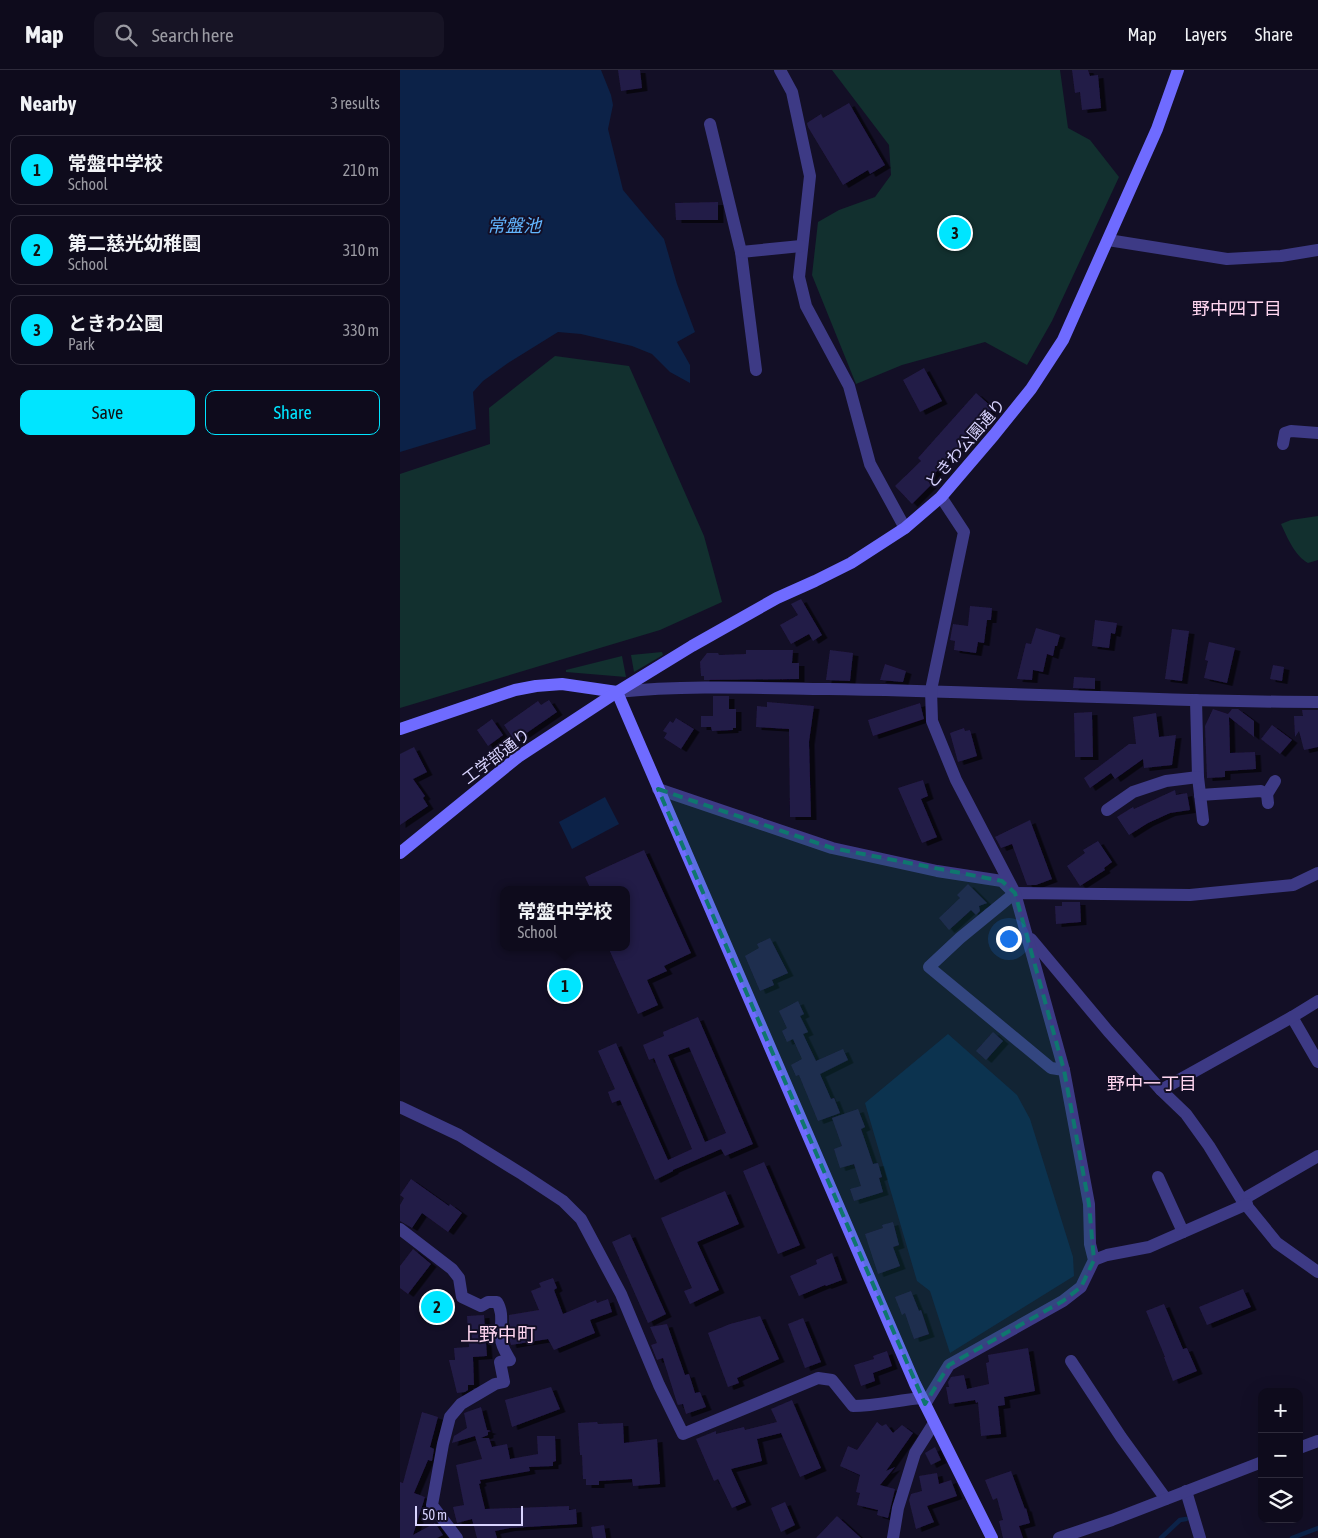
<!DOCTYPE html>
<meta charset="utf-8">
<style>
body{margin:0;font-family:"Asap Condensed","Noto Sans JP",sans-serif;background:#171425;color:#f1f3f6}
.controls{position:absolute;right:15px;bottom:15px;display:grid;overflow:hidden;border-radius:10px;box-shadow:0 5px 20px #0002}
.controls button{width:45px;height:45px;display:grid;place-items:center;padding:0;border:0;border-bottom:1px solid #2e2b3b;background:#0e0b1c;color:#f1f3f6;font:25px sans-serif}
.scale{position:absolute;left:15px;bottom:12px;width:108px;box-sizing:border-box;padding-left:5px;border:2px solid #d9d4ff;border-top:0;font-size:14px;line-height:18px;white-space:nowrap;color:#d9d4ff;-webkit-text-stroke:4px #130f26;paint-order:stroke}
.you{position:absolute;left:608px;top:868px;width:18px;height:18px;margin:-12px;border:4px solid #fff;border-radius:50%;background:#1a73e8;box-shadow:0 0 0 8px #1a73e833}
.badge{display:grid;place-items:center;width:32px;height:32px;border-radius:50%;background:#00e5ff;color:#111;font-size:16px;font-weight:700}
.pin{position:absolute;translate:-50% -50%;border:2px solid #fff;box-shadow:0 1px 5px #0006}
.popup{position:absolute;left:100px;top:816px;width:130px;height:65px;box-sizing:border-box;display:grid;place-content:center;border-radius:10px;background:#0e0b1c;filter:drop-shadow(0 1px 4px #0005);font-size:16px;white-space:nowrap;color:#9b9ba3}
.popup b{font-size:19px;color:#f1f3f6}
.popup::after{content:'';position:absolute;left:50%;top:100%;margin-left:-10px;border:10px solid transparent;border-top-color:#0e0b1c}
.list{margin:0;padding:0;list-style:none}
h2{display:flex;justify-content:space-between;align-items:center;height:65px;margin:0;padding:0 20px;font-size:21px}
h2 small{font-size:16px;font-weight:400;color:#9b9ba3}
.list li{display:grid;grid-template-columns:32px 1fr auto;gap:15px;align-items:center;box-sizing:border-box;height:70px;margin:0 10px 10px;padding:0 10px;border:1px solid #2e2b3b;border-radius:10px}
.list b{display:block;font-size:19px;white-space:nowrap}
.list p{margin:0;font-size:16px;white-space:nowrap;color:#9b9ba3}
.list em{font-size:16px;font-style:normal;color:#9b9ba3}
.actions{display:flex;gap:10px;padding:15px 20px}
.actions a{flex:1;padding:11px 0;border:1px solid #00e5ff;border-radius:10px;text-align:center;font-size:18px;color:#00e5ff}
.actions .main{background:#00e5ff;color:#111}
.icon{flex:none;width:28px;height:28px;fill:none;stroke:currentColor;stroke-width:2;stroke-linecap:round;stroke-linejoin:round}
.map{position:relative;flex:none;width:918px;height:1468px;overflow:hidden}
header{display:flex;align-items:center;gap:30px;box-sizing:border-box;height:70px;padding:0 25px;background:#0e0b1c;border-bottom:1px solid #2e2b3b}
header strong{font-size:24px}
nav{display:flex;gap:28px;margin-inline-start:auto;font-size:18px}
.search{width:350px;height:45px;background:#171425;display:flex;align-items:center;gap:12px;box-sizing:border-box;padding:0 18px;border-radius:10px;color:#9b9ba3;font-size:19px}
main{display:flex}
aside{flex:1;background:#0e0b1c}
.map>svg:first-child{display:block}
.green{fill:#12302f}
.water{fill:#0c2248}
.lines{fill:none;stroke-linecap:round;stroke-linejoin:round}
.stream{stroke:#0c2248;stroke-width:4.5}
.building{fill:#241b47;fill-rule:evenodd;filter:url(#shadow)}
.street{stroke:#3d3a85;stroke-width:12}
.secondary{stroke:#6f6bff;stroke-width:12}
.marked{fill:#0f766e;fill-opacity:0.2;stroke:#0f766e;stroke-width:4;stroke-dasharray:10 6;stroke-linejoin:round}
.labels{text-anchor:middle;stroke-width:4;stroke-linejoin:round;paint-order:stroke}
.street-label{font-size:16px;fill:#d9d4ff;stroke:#130f26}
.water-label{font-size:18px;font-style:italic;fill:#62b6ff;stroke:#130f26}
.neighbourhood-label{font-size:18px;fill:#ffd6f0;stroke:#130f26}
.quarter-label{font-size:19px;fill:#ffd6f0;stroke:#130f26}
</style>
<header>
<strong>Map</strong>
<div class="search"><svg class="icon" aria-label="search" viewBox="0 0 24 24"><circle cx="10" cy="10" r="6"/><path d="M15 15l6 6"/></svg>Search here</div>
<nav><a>Map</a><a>Layers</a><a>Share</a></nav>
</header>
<main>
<aside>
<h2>Nearby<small>3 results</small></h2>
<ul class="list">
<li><span class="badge">1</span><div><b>常盤中学校</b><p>School</p></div><em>210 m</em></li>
<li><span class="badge">2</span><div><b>第二慈光幼稚園</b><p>School</p></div><em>310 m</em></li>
<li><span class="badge">3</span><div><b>ときわ公園</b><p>Park</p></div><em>330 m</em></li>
</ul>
<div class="actions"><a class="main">Save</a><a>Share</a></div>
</aside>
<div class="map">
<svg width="918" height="1468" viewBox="0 0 918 1468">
<defs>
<filter id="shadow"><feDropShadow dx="5.5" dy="3" stdDeviation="0" flood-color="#0009"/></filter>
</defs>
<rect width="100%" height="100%" fill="#130f26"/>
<!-- green -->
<g class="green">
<polygon points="432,0 660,0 668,58 690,70 719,107 652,251 627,295 585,272 502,295 456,314 412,205 418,152 439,140 475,127 491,105 489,75"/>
<polygon points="155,286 229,296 304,466 322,532 260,560 0,638 0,404 90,374 89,338"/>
<path d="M 918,446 L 918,490 L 908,493 C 895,486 887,467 881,454 L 891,450 Z"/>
<polygon points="262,582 263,585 234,602 231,585"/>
<polygon points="222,586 226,607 166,602 166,600"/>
</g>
<!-- water -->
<g class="water">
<polygon points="0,0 201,0 211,25 213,35 208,59 223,120 264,169 277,214 295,262 277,272 290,295 290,313 270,302 252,284 232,276 181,264 158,262 108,293 83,311 73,322 76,359 0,382"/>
<polygon points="205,727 219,754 172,779 159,752"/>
<polygon points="548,964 617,1025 630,1049 673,1187 674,1206 550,1283 530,1221 517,1211 465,1033"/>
</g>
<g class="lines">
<!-- stream -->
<g class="stream">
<polyline points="761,1468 780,1450 786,1449"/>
<polyline points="892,1468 918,1458"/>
</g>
</g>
<!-- building -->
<g class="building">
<polygon points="218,0 240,0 242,18 221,21"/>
<polygon points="672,0 688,0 690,6 698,5 701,38 682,40 680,22 675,23"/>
<polygon points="449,33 485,95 470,104 468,100 443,115 408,57 407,53 421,44 423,48"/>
<polygon points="318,132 318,150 276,150 275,133"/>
<polygon points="524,298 542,331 520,342 503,310"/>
<polygon points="576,323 593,338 528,411 531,415 512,434 495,416 521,391 518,388"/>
<polygon points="401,529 422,565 413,571 409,564 391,574 380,555 398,545 391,534"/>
<polygon points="570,536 592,538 591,550 587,550 584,573 578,572 576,583 554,580 555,571 550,570 553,554 568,556"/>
<polygon points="695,550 717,553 715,564 711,563 709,578 692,576"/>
<polygon points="636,558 660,565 657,576 655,576 653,586 647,584 643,602 633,600 632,610 617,609 626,573 631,574"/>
<polygon points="772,559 789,561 782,611 765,609"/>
<polygon points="809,572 835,578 827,613 804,608 808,591 805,590"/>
<polygon points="346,580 393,580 392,593 399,593 399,609 304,610 304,606 301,606 300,592 307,583 318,583 319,585 346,584"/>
<polygon points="430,580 453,583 450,611 426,610"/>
<polygon points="485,594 506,601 503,612 480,610"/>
<polygon points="873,595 884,597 882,611 870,609"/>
<polygon points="674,607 695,608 695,619 673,618"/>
<polygon points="313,626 329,626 329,639 336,639 336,658 333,658 333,660 312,661 311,657 301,657 301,646 313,646"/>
<polygon points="149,630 157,642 115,671 104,655 138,631 141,635"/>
<polygon points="367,632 414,636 409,672 411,747 390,747 389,659 356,657 357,636 367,637"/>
<polygon points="520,633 524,649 473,666 468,650"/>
<polygon points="813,639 828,644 832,639 838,639 854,651 854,667 829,647 830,683 855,682 856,699 825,701 825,707 807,708 805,656"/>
<polygon points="902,640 918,640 918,677 904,680 899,661 895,667 894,646 903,646"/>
<polygon points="692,642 693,687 675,687 674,643"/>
<polygon points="756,643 759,667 776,665 772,695 744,698 743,689 715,709 711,703 690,718 684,708 729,674 736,674 733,647"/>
<polygon points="276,648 294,659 281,679 264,668 267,663 263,661 270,651 273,653"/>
<polygon points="92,649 103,665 88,676 77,660"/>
<polygon points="872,655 892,670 880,684 861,669"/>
<polygon points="564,658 565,661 570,660 577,686 558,692 550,663"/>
<polygon points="14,677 27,702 13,709 25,726 23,728 28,736 0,755 0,684"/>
<polygon points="523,710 528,726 521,729 537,767 522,773 498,718"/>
<polygon points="775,720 776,725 787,723 790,740 770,743 748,753 729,765 717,747 733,737 734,739"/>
<polygon points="630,750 652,809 636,815 627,815 612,774 601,778 595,767"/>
<polygon points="698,771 712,792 704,798 705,800 680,816 667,796 685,783 683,780"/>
<polygon points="244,780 291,883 264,896 267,901 247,910 258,935 238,944 208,877 226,877 226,820 191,820 185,807"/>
<polygon points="568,814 587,833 579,836 580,841 576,845 571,840 549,860 539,848 560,828 557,825"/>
<polygon points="662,832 680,832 681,852 656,854 655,836 662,836"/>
<polygon points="370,868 388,903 372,910 374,915 360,921 345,886 359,878 357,874"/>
<polygon points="398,931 404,944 400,946 408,962 403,964 416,991 443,979 448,990 420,1004 431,1029 434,1028 440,1043 418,1051 399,1005 396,1006 391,995 402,989 393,969 387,972 382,961 387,958 379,941"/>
<path d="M 298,947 L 353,1074 L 325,1086 L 321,1079 L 273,1100 L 273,1101 L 255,1110 L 220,1030 L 212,1033 L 208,1022 L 215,1019 L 198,981 L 216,973 L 268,1090 L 292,1079 L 254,988 L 249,990 L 243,975 L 264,966 L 263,962 ZM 289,977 L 326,1063 L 305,1072 L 268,985 Z"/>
<polygon points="593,962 603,971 586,990 576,981"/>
<polygon points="458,1039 465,1057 461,1059 473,1094 478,1093 482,1107 479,1108 483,1122 454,1131 450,1119 461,1116 454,1094 440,1098 434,1079 442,1076 432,1048"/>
<polygon points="364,1092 400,1175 378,1184 343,1101"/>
<polygon points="11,1109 49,1136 50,1134 62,1143 48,1162 22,1143 12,1158 0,1151 0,1135 4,1128 0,1125"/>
<polygon points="325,1121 339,1154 297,1172 319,1220 290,1234 284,1221 292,1218 261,1148"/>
<polygon points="493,1152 499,1175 493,1177 500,1196 478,1204 465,1164 483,1158 482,1155"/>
<polygon points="230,1164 266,1244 248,1253 212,1172"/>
<polygon points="13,1179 31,1194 8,1224 0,1218 0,1196"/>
<polygon points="432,1183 442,1210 426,1216 425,1215 399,1226 390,1206 417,1194 416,1190"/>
<polygon points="153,1208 157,1218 154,1220 163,1244 196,1230 197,1233 208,1229 212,1242 190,1250 195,1263 154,1280 148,1269 111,1275 109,1268 109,1245 139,1240 131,1221 141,1217 139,1213"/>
<polygon points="843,1219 851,1237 807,1255 799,1237"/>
<polygon points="511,1221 519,1241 521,1240 529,1264 514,1269 505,1243 502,1245 495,1227"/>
<polygon points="764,1234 783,1279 787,1278 797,1301 773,1311 764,1287 765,1287 746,1241"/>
<polygon points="84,1245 87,1286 73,1287 74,1315 68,1315 68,1320 65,1322 57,1323 49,1290 55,1290 54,1278 69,1277 67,1246"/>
<polygon points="360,1246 379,1289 337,1308 339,1313 328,1317 308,1263 330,1254"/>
<polygon points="403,1248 421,1292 405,1298 388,1254"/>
<polygon points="267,1254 285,1305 289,1304 295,1323 300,1322 306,1337 286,1344 283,1334 278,1335 277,1333 263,1288 257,1290 251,1275 257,1273 250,1257"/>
<polygon points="628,1278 635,1321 604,1327 605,1335 598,1336 601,1364 581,1366 578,1332 576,1333 575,1330 549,1334 546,1317 549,1317 548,1312 551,1307 564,1305 567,1319 589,1314 586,1293 589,1292 588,1285"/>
<polygon points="487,1281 492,1296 473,1303 475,1311 461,1316 454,1295 474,1289 473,1286"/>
<polygon points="151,1317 160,1339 112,1357 105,1330"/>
<polygon points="392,1330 421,1398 400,1407 381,1363 357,1369 362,1391 331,1399 346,1432 332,1438 318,1409 314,1411 296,1369 316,1361 316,1364 344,1357 345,1360 377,1352 371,1339"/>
<polygon points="81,1337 87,1360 91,1361 88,1362 88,1365 81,1368 89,1368 92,1377 107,1374 110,1389 138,1384 137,1366 155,1366 156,1391 153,1392 153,1396 129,1397 130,1401 80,1410 81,1413 79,1414 85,1439 169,1436 169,1440 176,1439 177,1454 110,1458 95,1461 97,1468 77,1468 72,1449 57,1453 53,1437 64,1435 56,1395 82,1389 75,1366 52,1373 54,1366 67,1358 64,1343"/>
<polygon points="22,1342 38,1347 30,1377 34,1379 32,1391 28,1390 14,1423 25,1427 13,1465 35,1453 43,1465 37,1468 0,1468 0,1412 3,1413"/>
<polygon points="197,1352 198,1354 223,1353 224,1373 257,1369 260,1414 233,1416 232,1409 199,1411 199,1415 186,1415 186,1409 183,1409 182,1385 180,1385 178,1353"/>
<polygon points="477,1352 482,1356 486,1354 493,1363 502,1355 513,1363 486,1401 495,1397 480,1415 495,1419 488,1448 477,1445 478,1440 457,1435 460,1423 456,1422 460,1405 440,1396 448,1376 457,1380"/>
<polygon points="535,1377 541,1390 531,1395 525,1383"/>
<polygon points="611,1401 625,1439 626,1438 630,1453 619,1456 623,1468 603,1468 599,1451 603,1450 597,1428 593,1430 585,1410"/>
<polygon points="537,1403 539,1414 551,1410 557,1426 527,1436 534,1452 516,1459 509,1430 511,1424 522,1421 519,1406"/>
<polygon points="385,1432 395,1455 381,1462 371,1438"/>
<polygon points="437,1446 461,1468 416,1468"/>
<polygon points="204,1455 206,1468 193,1468 191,1457"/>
</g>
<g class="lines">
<!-- street -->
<g class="street">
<polyline points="380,0 392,22 410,106 399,207 406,236 449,316 470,394 505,458"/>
<polyline points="310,54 341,182 356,300"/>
<polyline points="708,170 827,189 881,186 918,180"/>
<polyline points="341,182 401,176"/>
<polyline points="883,374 885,363 891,361 918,363"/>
<path d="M 217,622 C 287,615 357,618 428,619 C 591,621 754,632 918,632"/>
<polyline points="796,630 798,707 803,750"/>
<polyline points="258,719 432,778 537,801 602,811 611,820"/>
<polyline points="867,724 875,711"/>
<polyline points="800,725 861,721 867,724 868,733"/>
<polyline points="707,740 733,722 766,711 798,707"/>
<polyline points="631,869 708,961 761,1020 786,1044 809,1076 842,1130 877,1173 918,1202"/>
<polyline points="892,947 918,992"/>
<polyline points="664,1000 651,998 529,897 560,868 615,823 790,825 893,815 918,803"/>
<polyline points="761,1020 892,947 918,931"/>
<path d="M 0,1037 L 59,1065 L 122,1104 L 163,1131 L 181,1149 L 221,1224 L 259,1315 L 283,1364 L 418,1308 L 432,1310 L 453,1336 C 476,1336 498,1330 522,1328"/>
<polyline points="758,1107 783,1162"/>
<polyline points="842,1130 918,1086"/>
<path d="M 0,1159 L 52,1199 L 59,1208 L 62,1227 L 81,1236 L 88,1232 L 97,1232 C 104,1243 100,1255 101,1268 C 101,1276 106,1283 110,1290 L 100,1292 L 104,1312 L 95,1314 L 61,1334 L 50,1347 L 43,1374 L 32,1435 L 57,1468"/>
<polyline points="694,1190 707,1185 749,1177 847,1134"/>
<polyline points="671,1291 721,1367 766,1429"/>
<polyline points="525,1334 549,1295 663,1231 681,1217 694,1190 690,1174 689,1134 664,1000 615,823 556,710 532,651 531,620 564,462 541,427"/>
<polyline points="899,1378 918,1371"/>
<polyline points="786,1421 800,1468"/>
<polyline points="493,1468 498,1438 515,1383 534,1353"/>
<polyline points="659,1468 712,1450 862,1392"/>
</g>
<!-- secondary -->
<g class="secondary">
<polyline points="217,622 515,1314 592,1468"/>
<polyline points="0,659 115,620 136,616 162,614 217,622"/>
<polyline points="0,783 118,687 217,622 292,576 377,528 415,511 451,493 505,458 541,427 594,365 631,319 663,270 757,59 778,0"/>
</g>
</g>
<!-- marked area -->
<path class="marked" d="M 258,719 L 432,778 L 602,811 L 615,823 L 664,1000 L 689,1134 L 694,1190 L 681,1217 L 663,1231 L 549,1295 L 525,1334 Z"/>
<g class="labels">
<!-- street labels -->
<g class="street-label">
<text transform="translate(565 373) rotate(-49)" y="6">ときわ公園通り</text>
<text transform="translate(96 686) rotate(-37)" y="6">工学部通り</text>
</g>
<!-- water labels -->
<g class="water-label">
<text x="114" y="162">常盤池</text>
</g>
<!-- neighbourhood labels -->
<g class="neighbourhood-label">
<text x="837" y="245">野中四丁目</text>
<text x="752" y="1020">野中一丁目</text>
</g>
<!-- quarter labels -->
<g class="quarter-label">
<text x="98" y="1271">上野中町</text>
</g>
</g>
</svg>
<div class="controls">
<button>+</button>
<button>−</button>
<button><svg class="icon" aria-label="layers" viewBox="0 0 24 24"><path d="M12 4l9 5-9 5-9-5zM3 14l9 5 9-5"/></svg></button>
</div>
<div class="scale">50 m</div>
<div class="you"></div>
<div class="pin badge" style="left:165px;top:916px">1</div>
<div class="popup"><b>常盤中学校</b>School</div>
<div class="pin badge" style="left:37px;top:1237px">2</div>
<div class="pin badge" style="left:555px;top:163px">3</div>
</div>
</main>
